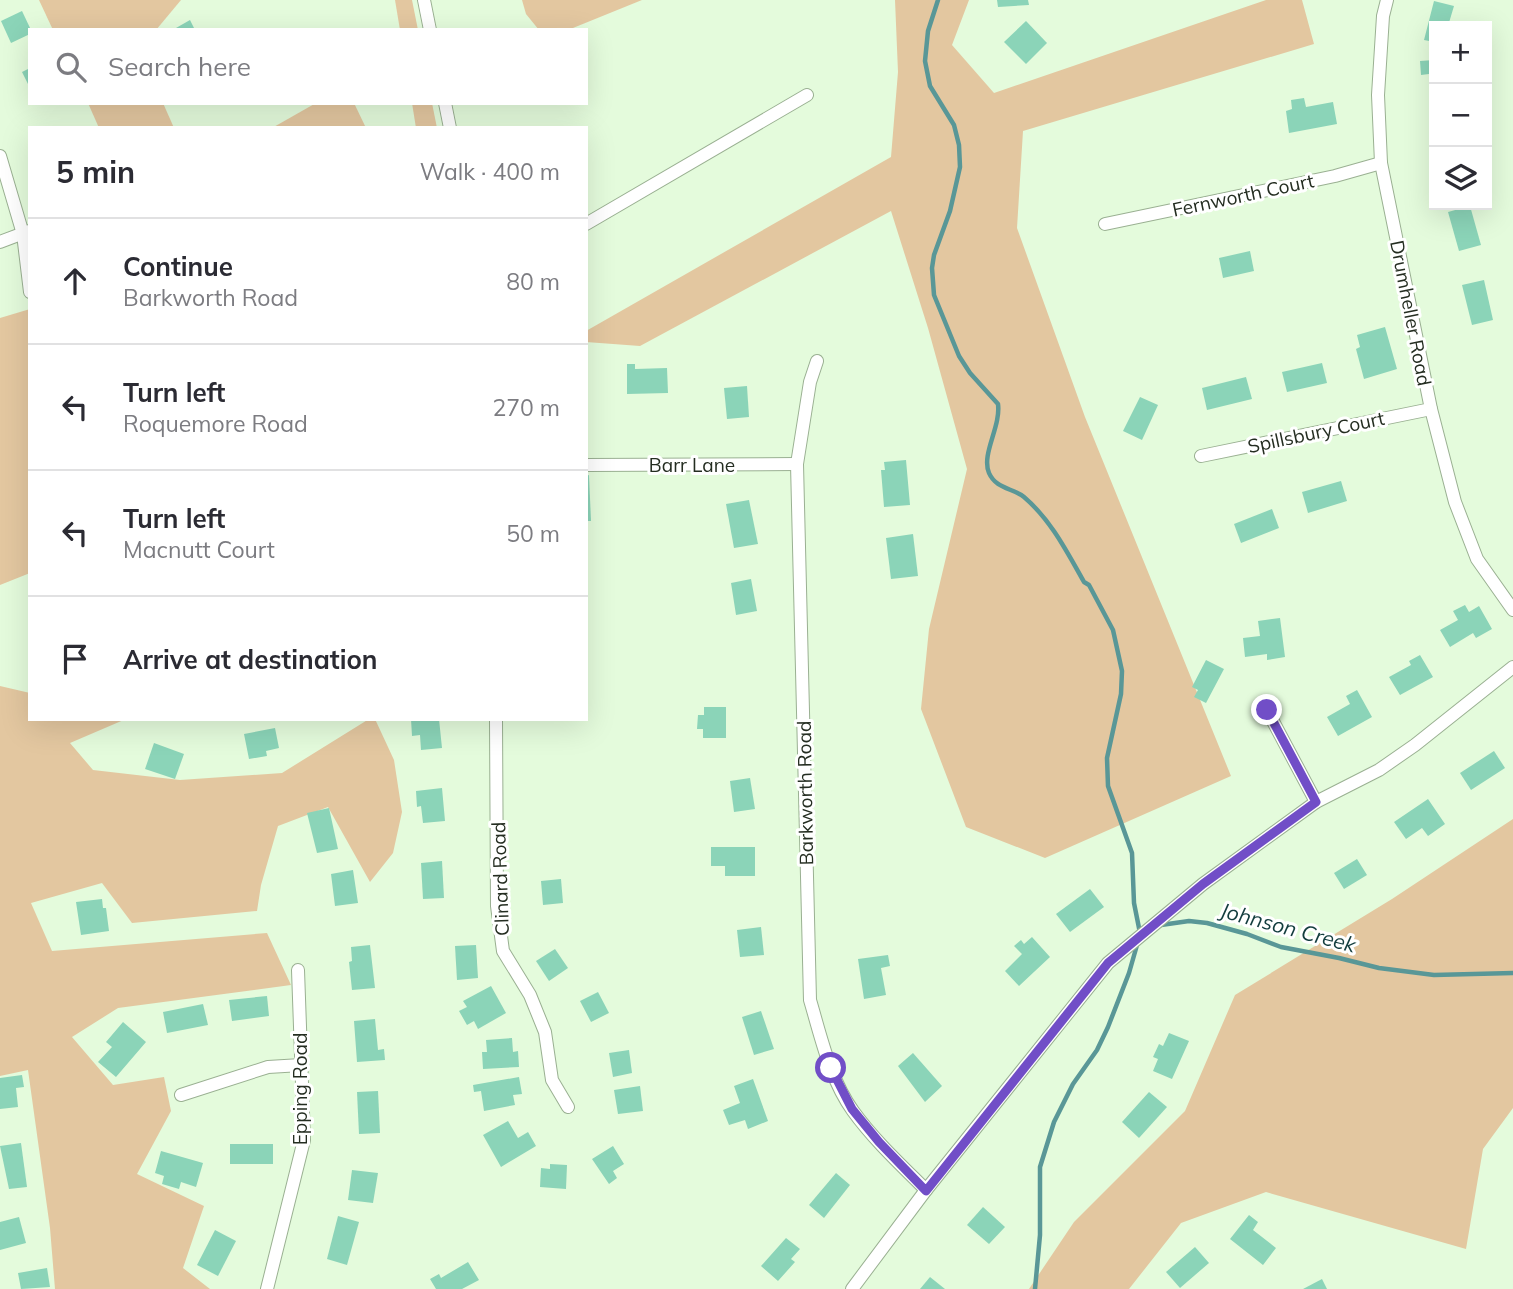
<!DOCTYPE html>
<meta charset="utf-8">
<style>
body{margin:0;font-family:Mulish,sans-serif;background:#f7f7f7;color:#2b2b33}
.controls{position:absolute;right:21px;top:21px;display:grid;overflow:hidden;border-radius:0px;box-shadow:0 7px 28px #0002}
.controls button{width:63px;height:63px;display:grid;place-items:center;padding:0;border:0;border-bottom:2px solid #e1e1e2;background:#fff;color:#2b2b33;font:35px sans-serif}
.stop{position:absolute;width:21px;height:21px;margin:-16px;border:5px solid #714ec7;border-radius:50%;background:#fff}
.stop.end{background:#714ec7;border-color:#fff;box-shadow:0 2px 7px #0008}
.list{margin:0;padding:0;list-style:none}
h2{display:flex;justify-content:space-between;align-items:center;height:91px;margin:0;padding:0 28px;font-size:30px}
h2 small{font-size:23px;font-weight:400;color:#7c7c81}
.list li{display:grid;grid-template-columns:46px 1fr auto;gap:21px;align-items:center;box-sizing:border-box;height:126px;padding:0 28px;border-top:2px solid #e1e1e2}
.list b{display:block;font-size:26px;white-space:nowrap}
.list p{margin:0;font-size:23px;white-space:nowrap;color:#7c7c81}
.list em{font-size:23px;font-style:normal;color:#7c7c81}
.icon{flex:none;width:38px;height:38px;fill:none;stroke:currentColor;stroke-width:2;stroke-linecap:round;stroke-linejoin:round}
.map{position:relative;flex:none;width:1513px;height:1289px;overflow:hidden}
.search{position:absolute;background:#fff;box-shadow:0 7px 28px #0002;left:28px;top:28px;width:560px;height:77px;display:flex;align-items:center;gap:18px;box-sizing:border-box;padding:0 24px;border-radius:0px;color:#7c7c81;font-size:26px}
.panel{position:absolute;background:#fff;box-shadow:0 7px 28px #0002;left:28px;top:126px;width:560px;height:595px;border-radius:0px}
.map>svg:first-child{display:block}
.green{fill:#e3c7a0}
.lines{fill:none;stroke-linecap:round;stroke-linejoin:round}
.stream{stroke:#599797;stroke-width:4.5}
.building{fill:#8bd4b8}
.minor-casing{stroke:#9ab092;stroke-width:14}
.minor{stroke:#fff;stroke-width:12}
.route{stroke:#714ec7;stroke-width:9}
.labels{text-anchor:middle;stroke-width:6;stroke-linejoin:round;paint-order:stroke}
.street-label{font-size:19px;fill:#242d21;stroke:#fff}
.water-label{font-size:21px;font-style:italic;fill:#133d3e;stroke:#fff}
</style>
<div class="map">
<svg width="1513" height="1289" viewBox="0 0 1513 1289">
<rect width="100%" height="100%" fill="#e4fbdc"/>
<!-- green -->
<g class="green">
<polygon points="39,0 181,0 156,30 53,30"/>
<polygon points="395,0 412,0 418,30 400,30"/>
<polygon points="522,0 642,0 568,30 539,30 526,14"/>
<polygon points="895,0 969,0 952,45 994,93 1266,0 1302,0 1314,44 1023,131 1017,228 1085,417 1231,776 1045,858 966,827 921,709 929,629 967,469 928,328 891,211 640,346 586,342 586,331 891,157 898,72"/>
<polygon points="88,103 163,103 174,128 99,128"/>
<polygon points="316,103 354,103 366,128 272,128"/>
<polygon points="412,103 432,103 437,128 416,128"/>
<polygon points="30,309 30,573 0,585 0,318"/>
<polygon points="0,686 30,693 30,719 126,719 70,743 93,770 180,780 282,773 369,719 375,719 394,760 402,812 393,853 370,882 328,807 278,826 261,885 257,911 132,923 102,883 31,903 52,951 267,933 291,985 118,1008 72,1037 113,1085 164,1077 171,1111 137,1174 204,1206 183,1268 210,1289 55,1289 50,1228 28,1070 0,1076"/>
<polygon points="1513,819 1513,1108 1483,1149 1466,1249 1266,1192 1181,1223 1129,1289 1029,1289 1074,1222 1185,1111 1235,995 1392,899"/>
</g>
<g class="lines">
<!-- stream -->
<g class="stream">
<path d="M 938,0 L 928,31 L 925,61 L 930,86 L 954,125 L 959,145 L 960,167 L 950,211 L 934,255 L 932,268 L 934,295 L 959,356 L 970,373 L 998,404 C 1001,427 981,454 989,473 C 996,489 1013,488 1024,497 C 1051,520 1067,552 1084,582 L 1089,585 L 1113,630 L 1122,671 L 1121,694 L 1107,758 L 1108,786 L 1132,853 L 1134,903 L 1140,933"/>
<polyline points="1161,925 1189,921 1207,923 1247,934 1281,947 1339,958 1379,968 1434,975 1513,973"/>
<polyline points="1035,1289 1040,1235 1040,1167 1054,1122 1073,1084 1097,1050 1108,1027 1129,973 1137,945"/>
</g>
</g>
<!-- building -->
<g class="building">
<polygon points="997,0 1028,0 1029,5 998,7"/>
<polygon points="1434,1 1454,6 1448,26 1434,26 1434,42 1424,40"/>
<polygon points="22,11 31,30 30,34 11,43 1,21"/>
<polygon points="190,20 195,30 177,30 176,28"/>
<polygon points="1026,21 1047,43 1026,64 1004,42"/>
<polygon points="1434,60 1434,110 1431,110 1429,74 1421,75 1420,61"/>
<polygon points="30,68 30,88 22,72"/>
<polygon points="1304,98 1306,107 1333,102 1337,124 1289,133 1286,111 1292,109 1291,100"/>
<polygon points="1470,206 1481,245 1459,251 1448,212"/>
<polygon points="1250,251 1254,271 1223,278 1219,258"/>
<polygon points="1484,280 1493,320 1472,325 1462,285"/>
<polygon points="1385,327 1397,369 1364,379 1356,349 1360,347 1357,335"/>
<polygon points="1322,363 1327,383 1287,392 1282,372"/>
<polygon points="627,364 635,364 635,369 667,368 668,393 627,394"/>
<polygon points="1246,377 1252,399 1207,410 1202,388"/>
<polygon points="747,386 749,417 727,419 724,388"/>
<polygon points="1140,397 1158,405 1142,440 1123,431"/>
<polygon points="906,460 910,505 884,507 881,470 885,470 884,462"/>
<polygon points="589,475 591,521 586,521 586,476"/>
<polygon points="1341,481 1347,501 1308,513 1302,492"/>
<polygon points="749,500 758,544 734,548 726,504"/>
<polygon points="1272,509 1279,528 1241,543 1234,524"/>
<polygon points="913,534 918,576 891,579 886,538"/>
<polygon points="751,579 757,611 736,615 731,583"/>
<polygon points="1465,605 1469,612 1479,606 1492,629 1476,638 1473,633 1450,647 1440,630 1458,620 1453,611"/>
<polygon points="1280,618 1285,657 1267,660 1267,654 1245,657 1243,638 1260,636 1258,621"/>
<polygon points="1420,655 1433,677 1400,695 1389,677 1411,665 1409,661"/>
<polygon points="1206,660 1224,669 1206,703 1194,697 1198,690 1192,687"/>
<polygon points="1357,690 1372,717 1338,736 1327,717 1350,704 1346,696"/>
<polygon points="704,707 726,707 726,738 703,738 703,729 697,729 698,715 704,715"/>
<polygon points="411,719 439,719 442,748 421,750 420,735 412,736"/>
<polygon points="275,728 279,748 266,751 267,756 249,759 244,734"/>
<polygon points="154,743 184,754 175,779 145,769"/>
<polygon points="1494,751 1505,768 1471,790 1460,773"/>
<polygon points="750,778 755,809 734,812 730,781"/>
<polygon points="442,788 445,821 423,823 421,806 417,807 416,791"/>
<polygon points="1428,799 1445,824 1428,836 1422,828 1406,839 1394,822"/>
<polygon points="329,808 338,849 317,853 307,813"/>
<polygon points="711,847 755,847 755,876 725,876 725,866 711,866"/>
<polygon points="1357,859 1367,875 1344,889 1334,873"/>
<polygon points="442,861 444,898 423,899 421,863"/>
<polygon points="353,870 358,903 335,906 331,874"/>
<polygon points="561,879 563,903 543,905 541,881"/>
<polygon points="1090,889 1104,907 1070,932 1056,914"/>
<polygon points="102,899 103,908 106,908 109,931 81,935 76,902"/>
<polygon points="761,927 764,955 740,957 737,930"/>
<polygon points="1032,937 1050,957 1019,986 1005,971 1022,954 1014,946 1021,940 1024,944"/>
<polygon points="370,945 375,988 352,990 349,962 352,961 351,947"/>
<polygon points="476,945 478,978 457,980 455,946"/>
<polygon points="555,949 568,968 549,981 536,961"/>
<polygon points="888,955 890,966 881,968 886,995 864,999 858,959"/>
<polygon points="491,986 506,1013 478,1029 474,1021 467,1025 459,1011 467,1007 463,1001"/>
<polygon points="598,992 609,1013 591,1022 580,1001"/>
<polygon points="267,996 269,1016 232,1021 229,1000"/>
<polygon points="203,1004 208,1025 167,1033 163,1012"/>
<polygon points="761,1011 774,1049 754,1055 742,1017"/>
<polygon points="375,1019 378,1050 384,1049 385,1060 357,1062 354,1021"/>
<polygon points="123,1022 146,1042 116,1077 98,1062 112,1047 106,1042"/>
<polygon points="1169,1033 1189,1041 1172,1079 1153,1071 1158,1059 1153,1057 1159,1044 1163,1046"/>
<polygon points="512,1038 513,1052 518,1051 519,1067 483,1069 482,1052 487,1052 486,1040"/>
<polygon points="629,1050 632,1073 613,1077 609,1053"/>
<polygon points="913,1053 942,1086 925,1102 898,1066"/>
<polygon points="22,1075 24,1087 16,1088 18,1107 0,1109 0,1078"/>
<polygon points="519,1077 522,1094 513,1095 515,1105 484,1111 481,1091 474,1092 473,1085"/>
<polygon points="753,1079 768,1121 748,1129 745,1120 729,1125 723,1110 740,1103 734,1086"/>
<polygon points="640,1086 643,1111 618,1114 614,1090"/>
<polygon points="378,1091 380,1133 359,1134 357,1092"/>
<polygon points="1149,1092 1167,1107 1139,1138 1122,1122"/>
<polygon points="508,1121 518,1138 528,1132 536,1146 501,1167 483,1135"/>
<polygon points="21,1143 27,1187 9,1189 0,1146"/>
<rect x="230" y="1144" width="43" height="20"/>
<polygon points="613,1146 624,1164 613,1171 617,1178 609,1184 592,1159"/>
<polygon points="161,1151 203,1163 196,1187 181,1182 179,1189 162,1184 164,1176 155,1173"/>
<polygon points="550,1164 567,1165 566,1189 540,1187 541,1168 550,1169"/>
<polygon points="352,1170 378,1173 373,1203 348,1200"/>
<polygon points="836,1173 850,1185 824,1218 809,1205"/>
<polygon points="983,1207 1005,1227 989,1244 967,1225"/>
<polygon points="1249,1215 1258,1222 1253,1230 1276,1248 1263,1265 1230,1239"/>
<polygon points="338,1216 359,1222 347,1265 327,1259"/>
<polygon points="19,1217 26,1243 0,1250 0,1222"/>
<polygon points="215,1230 236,1241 218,1276 197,1265"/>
<polygon points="786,1238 800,1249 791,1259 795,1262 778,1281 761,1266"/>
<polygon points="1195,1247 1209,1263 1180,1288 1166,1272"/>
<polygon points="468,1262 479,1280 462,1289 436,1289 430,1279 439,1274 441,1278"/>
<polygon points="47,1268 50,1287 21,1289 18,1273"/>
<polygon points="930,1277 945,1289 920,1289"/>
<polygon points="1322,1279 1327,1289 1303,1289"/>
</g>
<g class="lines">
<!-- minor casing -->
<g class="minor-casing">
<g id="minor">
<polyline points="424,0 430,30"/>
<polyline points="1387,0 1383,16 1378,95 1381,163 1431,409 1455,502 1477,559 1513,610"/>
<polyline points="445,103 450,128"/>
<polyline points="0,156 23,234 30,292"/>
<polyline points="586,224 807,95"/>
<polyline points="1105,224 1335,176 1381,163"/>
<polyline points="0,242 29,231"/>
<path d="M 817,361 L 810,382 L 797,464 L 810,1000 C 821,1037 830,1079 853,1111 C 874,1140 901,1165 926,1190"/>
<polyline points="1201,456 1431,409"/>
<polyline points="586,465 797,464"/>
<polyline points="1267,710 1316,802"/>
<polyline points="496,719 497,906 503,951 530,995 545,1032 552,1080 568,1107"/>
<polyline points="181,1095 268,1067 301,1065"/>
<polyline points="267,1289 304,1140 298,970"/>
<polyline points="852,1289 926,1190 1108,963 1203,884 1316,802 1379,770 1415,745 1513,667"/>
</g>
</g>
<!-- minor -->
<use href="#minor" class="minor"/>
</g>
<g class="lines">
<!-- route -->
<polyline class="route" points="831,1068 852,1109 879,1142 926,1191 1108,963 1203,884 1316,802 1267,710"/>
</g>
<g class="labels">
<!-- street labels -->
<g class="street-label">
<text transform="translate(1243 195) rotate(-12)" y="7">Fernworth Court</text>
<text transform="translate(1411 313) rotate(79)" y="7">Drumheller Road</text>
<text transform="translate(1316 432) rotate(-12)" y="7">Spillsbury Court</text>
<text x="692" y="472">Barr Lane</text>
<text transform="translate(805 793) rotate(-91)" y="7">Barkworth Road</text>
<text transform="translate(500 879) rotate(-92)" y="7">Clinard Road</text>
<text transform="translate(300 1089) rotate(-90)" y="7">Epping Road</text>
</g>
<!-- water labels -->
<g class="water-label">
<text transform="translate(1288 928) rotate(15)" y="7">Johnson Creek</text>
</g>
</g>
</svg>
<div class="controls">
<button>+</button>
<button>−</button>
<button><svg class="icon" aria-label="layers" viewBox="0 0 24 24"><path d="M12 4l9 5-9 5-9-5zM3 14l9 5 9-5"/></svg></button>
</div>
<div class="stop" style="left:831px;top:1068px"></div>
<div class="stop end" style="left:1267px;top:710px"></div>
<div class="search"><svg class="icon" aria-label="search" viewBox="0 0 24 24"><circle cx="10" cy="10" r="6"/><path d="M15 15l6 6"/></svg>Search here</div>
<section class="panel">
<h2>5 min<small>Walk · 400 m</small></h2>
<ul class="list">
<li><svg class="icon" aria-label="ahead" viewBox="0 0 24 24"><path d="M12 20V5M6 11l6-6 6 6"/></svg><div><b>Continue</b><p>Barkworth Road</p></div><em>80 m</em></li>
<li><svg class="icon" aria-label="left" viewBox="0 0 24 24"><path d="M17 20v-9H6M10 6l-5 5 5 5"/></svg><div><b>Turn left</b><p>Roquemore Road</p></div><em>270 m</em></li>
<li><svg class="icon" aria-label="left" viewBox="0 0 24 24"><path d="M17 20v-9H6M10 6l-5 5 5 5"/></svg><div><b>Turn left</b><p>Macnutt Court</p></div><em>50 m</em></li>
<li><svg class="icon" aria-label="arrive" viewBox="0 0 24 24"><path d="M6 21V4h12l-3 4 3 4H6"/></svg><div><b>Arrive at destination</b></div></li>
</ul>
</section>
</div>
